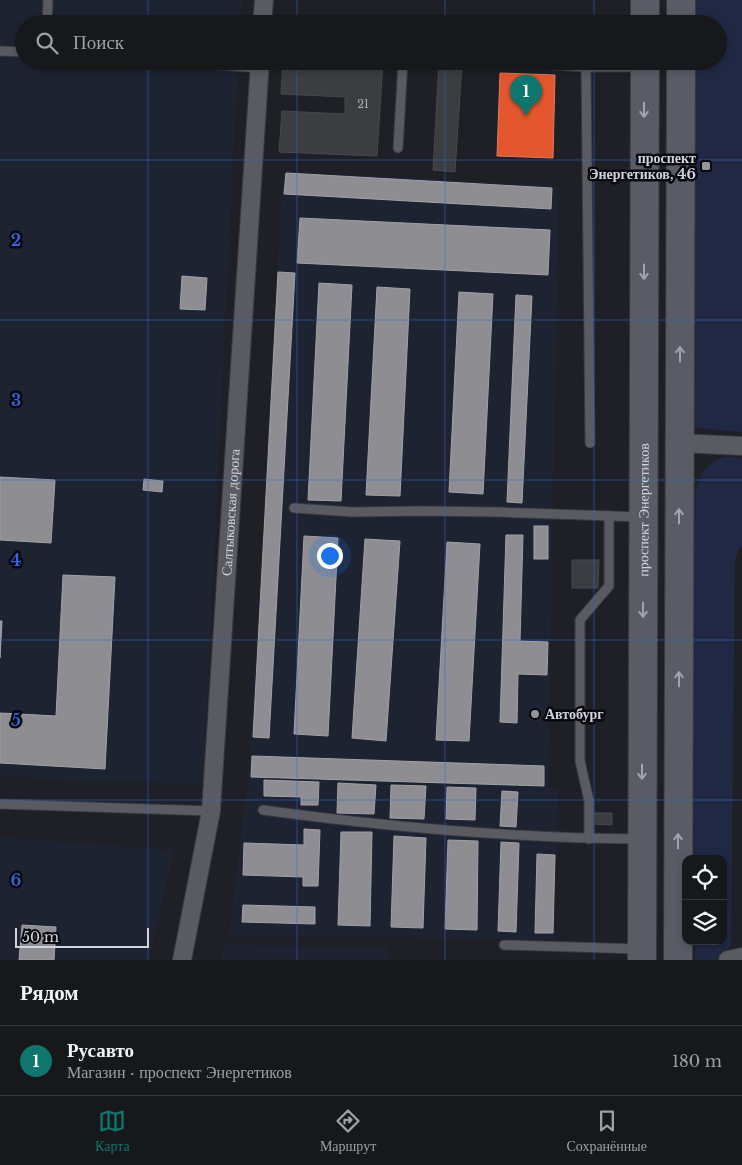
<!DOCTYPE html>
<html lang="ru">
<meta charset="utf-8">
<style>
body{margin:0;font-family:"Libre Baskerville",serif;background:#1f2125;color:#f1f3f6}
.controls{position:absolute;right:15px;bottom:15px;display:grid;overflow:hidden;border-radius:10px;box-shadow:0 2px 8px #0003}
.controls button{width:45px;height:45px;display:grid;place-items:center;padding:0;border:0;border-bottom:1px solid #35373b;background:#16181c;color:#f1f3f6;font:25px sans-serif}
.scale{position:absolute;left:15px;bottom:12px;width:134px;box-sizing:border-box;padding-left:5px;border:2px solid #d1d4dc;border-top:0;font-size:14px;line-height:18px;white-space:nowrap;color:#d1d4dc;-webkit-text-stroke:4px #07090e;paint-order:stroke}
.you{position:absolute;left:329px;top:555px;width:18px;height:18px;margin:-12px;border:4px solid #fff;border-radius:50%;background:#1a73e8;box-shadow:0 0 0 8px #1a73e833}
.badge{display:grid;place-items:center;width:32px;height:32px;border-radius:50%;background:#0f766e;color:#fff;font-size:16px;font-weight:700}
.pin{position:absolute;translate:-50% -41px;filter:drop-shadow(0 1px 2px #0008)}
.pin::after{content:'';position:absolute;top:26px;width:18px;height:15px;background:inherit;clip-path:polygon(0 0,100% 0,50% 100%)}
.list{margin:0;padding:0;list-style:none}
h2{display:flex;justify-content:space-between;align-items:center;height:65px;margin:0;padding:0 20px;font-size:21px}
h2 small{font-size:16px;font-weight:400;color:#9ea0a3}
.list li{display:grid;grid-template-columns:32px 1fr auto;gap:15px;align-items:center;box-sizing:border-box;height:70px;padding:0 20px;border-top:1px solid #35373b}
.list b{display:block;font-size:19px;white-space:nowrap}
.list p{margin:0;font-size:16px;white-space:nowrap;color:#9ea0a3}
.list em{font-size:16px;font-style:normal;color:#9ea0a3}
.icon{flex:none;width:28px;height:28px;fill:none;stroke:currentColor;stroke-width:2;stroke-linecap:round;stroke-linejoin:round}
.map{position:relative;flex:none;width:742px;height:960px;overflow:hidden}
.search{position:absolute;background:#16181c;box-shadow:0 2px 8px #0003;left:15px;right:15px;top:15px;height:55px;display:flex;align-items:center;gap:12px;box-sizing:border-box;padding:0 18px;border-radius:28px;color:#9ea0a3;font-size:19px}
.sheet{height:135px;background:#16181c}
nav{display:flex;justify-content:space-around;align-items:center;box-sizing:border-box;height:70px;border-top:1px solid #35373b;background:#16181c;font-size:14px;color:#9ea0a3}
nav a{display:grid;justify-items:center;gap:2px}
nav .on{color:#0f766e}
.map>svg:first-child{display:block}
.built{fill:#1e2332}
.green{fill:#212843}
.shops{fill:#e4572e;stroke:#de7c62}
.industry{fill:#8d8d92;stroke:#a1a2a8}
.building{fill:#3b3d41;stroke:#46484e}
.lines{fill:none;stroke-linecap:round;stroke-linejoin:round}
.lane-casing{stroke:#393a40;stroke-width:11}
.street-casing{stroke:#393a40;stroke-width:20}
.primary-casing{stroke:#393a40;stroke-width:30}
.lane{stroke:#595b60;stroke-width:9}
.street{stroke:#595b60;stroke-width:18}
.primary{stroke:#595c65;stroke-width:28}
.oneway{stroke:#a1a4ac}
.grid{fill:none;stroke:#3862d9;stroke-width:1;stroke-opacity:0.55}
.poi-dot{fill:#92959c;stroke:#07090e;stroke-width:2}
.labels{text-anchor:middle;stroke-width:5;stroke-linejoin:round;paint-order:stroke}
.number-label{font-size:11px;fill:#acaeb5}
.poi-label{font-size:14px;font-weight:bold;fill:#d1d4dc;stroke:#07090e;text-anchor:end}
.street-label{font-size:14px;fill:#d1d4dc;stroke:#07090e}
.grid-label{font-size:16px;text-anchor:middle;font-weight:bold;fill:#3862d9;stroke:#07090e;stroke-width:5;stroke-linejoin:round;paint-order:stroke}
</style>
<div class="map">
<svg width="742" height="960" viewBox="0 0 742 960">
<rect width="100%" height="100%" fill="#1e2026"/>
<!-- built -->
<g class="built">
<polygon points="0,0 242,0 241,24 24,24 24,61 238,61 203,784 67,780 0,776"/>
<polygon points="283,171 559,186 548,788 558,789 555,940 229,935 248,778"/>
<polygon points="0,837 174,850 149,960 0,960"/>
<polygon points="225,945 387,946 388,960 221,960"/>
</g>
<!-- green -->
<g class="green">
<polygon points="695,0 742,0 742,432 693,428 695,61 718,61 718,24 695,24"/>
<path d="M 725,457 L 735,457 L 742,459 L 742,545 L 738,551 L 735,562 L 731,946 L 715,960 L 695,960 L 695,941 L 723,941 L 723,859 L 694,859 L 694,501 C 697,480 703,464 725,457 Z"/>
</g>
<!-- shops -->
<polygon class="shops" points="500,73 555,75 553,158 497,156"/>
<!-- industry -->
<g class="industry">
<polygon points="286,173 552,188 551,209 284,194"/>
<polygon points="300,218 550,230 548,275 297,263"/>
<polygon points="278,272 295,273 269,738 253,737"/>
<polygon points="182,276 207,278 205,310 180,309"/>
<polygon points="319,283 352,285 341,501 308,500"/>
<polygon points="377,287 410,289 400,496 366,495"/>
<polygon points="459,292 493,294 483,494 449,492"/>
<polygon points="516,295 532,296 522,503 507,502"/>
<polygon points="0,477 55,480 51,543 0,540"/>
<polygon points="144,479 163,481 162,492 143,490"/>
<rect x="534" y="526" width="14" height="33"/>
<polygon points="506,535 523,535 520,641 548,642 547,675 518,674 517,723 500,722"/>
<polygon points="304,536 338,538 328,736 294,734"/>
<polygon points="365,539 400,541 386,741 352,738"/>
<polygon points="447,542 480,544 469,741 436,740"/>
<polygon points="63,575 115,577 105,769 0,763 0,713 56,716"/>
<polygon points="0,621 2,621 0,658"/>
<polygon points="252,756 544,766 544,786 251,777"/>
<polygon points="264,780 319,782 318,805 301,805 301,797 264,796"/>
<polygon points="338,783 376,785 374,814 337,813"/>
<polygon points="391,785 426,786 424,819 390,818"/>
<polygon points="447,787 476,788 475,820 446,819"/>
<polygon points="502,791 518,792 516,827 500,826"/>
<polygon points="304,829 320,830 318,886 303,886 303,877 243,875 244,843 304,845"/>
<polygon points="341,832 372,832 370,926 338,925"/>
<polygon points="394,836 426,838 423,928 391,927"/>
<polygon points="448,840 478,841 477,930 445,929"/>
<polygon points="501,842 519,843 516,932 498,931"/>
<polygon points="537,854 555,855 553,933 535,933"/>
<polygon points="243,905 315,907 315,924 242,922"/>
<polygon points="22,925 56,927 54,960 19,960"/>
</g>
<!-- building -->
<g class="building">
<polygon points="283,61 383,61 377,156 279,152 282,111 345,114 345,97 281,94"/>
<polygon points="439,62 462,63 455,172 433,170"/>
<polygon points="572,560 599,560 598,588 572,588"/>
<polygon points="594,813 612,813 612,825 594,824"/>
</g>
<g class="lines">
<!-- lane casing -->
<g class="lane-casing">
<g id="lane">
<polyline points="47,24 48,0"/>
<polyline points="0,51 24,52"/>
<polyline points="169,61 260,68"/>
<polyline points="486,61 586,67 642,67"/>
<polyline points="586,67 590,443"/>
<polyline points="398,148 403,61"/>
<polyline points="294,508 352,512 422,511 497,512 641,517"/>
<polyline points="0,804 211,811"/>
<path d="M 263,810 C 387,827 514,838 640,839"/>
<polyline points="589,839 589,801 580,761 580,620 609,586 609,516"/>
<polyline points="504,945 639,949"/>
</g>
</g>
<!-- street casing -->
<g class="street-casing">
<g id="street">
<polyline points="262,24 264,0"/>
<polyline points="680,443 742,446"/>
<path id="s1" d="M 182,960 L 211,811 L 260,61"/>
<polyline points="728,960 742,957"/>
</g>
</g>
<!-- primary casing -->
<g class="primary-casing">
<g id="primary">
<polyline points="645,24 645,0"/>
<polyline points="681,24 681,0"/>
<path id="s2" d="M 642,960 L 645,61"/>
<polyline points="678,960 681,61"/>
</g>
</g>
<!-- lane -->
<use href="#lane" class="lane"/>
<!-- street -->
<use href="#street" class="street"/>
<!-- primary -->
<use href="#primary" class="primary"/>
</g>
<!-- one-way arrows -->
<defs><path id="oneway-shaft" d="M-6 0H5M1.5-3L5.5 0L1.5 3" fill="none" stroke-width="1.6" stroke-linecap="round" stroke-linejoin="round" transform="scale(1.25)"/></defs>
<g class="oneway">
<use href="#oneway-shaft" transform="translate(644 110) rotate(90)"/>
<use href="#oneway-shaft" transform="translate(644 272) rotate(90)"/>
<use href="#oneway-shaft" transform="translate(680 354) rotate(-90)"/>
<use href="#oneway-shaft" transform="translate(679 516) rotate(-90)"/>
<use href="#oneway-shaft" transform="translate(643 610) rotate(90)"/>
<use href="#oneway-shaft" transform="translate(679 679) rotate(-90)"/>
<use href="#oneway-shaft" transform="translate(642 772) rotate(90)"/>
<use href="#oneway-shaft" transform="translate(678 841) rotate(-90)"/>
</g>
<!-- grid -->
<path class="grid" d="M 148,0 L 148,24M 297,0 L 297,24M 445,0 L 445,24M 594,0 L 594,24M 148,61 L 148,960M 297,61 L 297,960M 445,61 L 445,960M 594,61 L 594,960M 0,160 L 742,160M 0,320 L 742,320M 0,480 L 742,480M 0,640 L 742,640M 0,800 L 742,800"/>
<!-- markers -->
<g class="poi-dot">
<rect x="701" y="161" width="10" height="10" rx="2.5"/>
<circle cx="535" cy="714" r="5"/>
</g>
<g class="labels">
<!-- number labels -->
<g class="number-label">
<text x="363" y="108">21</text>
</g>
<!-- poi labels -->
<g class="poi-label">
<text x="696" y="163">проспект<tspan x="696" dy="16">Энергетиков, 46</tspan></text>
<text x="545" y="719" text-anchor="start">Автобург</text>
</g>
<!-- street labels -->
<g class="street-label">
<text dy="5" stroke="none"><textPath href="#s2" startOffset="450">проспект Энергетиков</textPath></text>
<text dy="5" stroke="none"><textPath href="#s1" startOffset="451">Салтыковская дорога</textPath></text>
</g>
</g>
<g class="grid-label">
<text x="16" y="246">2</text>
<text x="16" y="406">3</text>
<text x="16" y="566">4</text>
<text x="16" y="726">5</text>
<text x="16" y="886">6</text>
</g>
</svg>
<div class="controls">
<button><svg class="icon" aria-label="locate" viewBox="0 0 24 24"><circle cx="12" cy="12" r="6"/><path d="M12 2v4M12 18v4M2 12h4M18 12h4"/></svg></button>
<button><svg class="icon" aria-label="layers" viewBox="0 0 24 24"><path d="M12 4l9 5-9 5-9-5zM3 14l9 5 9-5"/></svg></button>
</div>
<div class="scale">50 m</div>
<div class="you"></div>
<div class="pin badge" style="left:526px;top:116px">1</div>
<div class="search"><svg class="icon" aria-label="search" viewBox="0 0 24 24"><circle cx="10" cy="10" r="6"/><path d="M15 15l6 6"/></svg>Поиск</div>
</div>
<section class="sheet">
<h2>Рядом<small></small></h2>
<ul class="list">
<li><span class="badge">1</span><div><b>Русавто</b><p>Магазин · проспект Энергетиков</p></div><em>180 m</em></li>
</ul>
</section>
<nav>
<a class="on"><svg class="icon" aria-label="map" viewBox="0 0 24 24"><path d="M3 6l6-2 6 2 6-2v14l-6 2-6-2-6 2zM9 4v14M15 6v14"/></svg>Карта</a>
<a><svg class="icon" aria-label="directions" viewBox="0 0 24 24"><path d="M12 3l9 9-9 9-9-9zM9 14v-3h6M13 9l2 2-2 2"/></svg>Маршрут</a>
<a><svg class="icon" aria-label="saved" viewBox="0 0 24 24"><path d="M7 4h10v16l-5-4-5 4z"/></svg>Сохранённые</a>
</nav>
